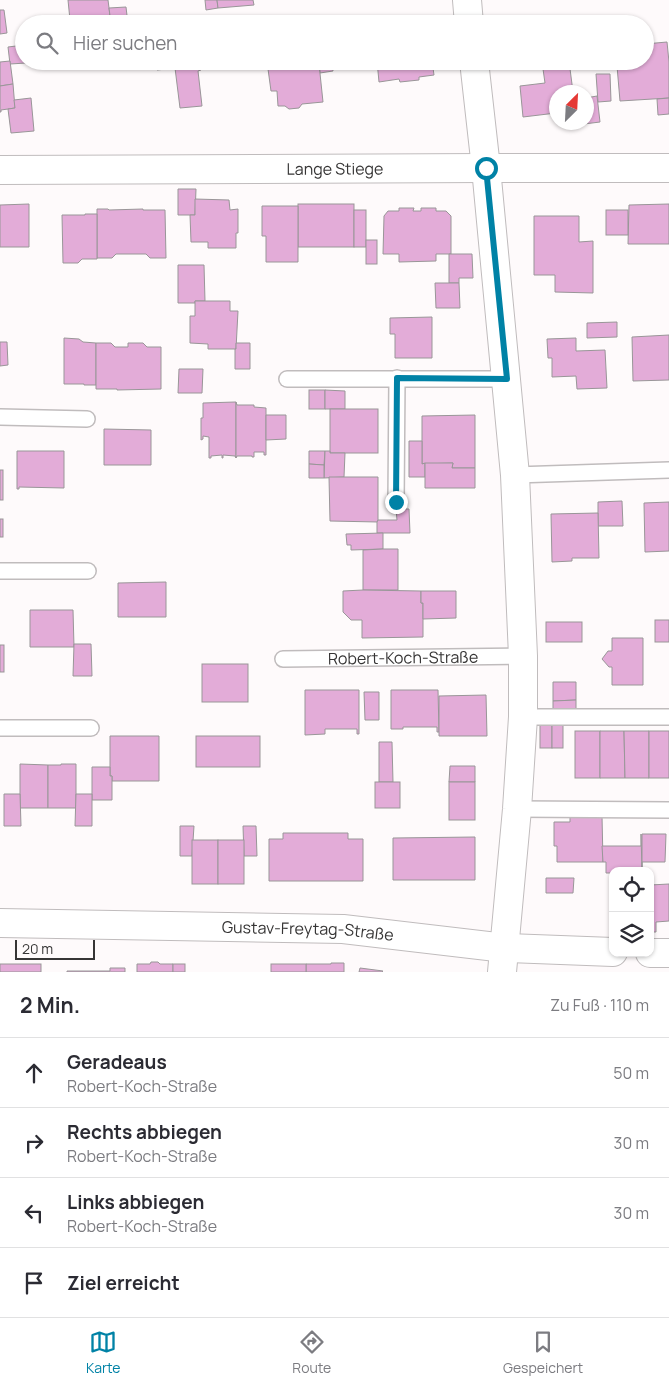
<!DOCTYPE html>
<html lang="de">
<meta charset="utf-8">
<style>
body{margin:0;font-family:Manrope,sans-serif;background:#f2f2f3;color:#2b2b33}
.controls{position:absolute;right:15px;bottom:15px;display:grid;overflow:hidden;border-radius:10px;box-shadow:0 1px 4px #0004}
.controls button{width:45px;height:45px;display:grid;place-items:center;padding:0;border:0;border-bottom:1px solid #e1e1e2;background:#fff;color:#2b2b33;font:25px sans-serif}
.compass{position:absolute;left:549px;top:85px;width:45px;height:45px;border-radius:50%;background:#fff;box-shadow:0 1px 4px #0004;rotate:24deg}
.scale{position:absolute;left:15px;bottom:12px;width:80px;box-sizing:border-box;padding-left:5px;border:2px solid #363535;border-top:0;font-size:14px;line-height:18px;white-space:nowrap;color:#363535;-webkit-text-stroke:4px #fefafb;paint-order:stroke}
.stop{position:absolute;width:15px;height:15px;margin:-11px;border:4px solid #0082a6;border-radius:50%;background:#fff}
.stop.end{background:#0082a6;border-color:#fff;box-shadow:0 1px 5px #0008}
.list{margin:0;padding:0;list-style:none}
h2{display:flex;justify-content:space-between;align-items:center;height:65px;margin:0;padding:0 20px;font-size:21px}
h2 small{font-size:16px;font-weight:400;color:#7c7c81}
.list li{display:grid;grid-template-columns:32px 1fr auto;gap:15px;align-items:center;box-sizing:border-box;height:70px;padding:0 20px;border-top:1px solid #e1e1e2}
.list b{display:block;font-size:19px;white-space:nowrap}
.list p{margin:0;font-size:16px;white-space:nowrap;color:#7c7c81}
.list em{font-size:16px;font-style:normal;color:#7c7c81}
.icon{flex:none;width:28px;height:28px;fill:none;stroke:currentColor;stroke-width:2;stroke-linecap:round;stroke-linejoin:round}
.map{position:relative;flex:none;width:669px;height:972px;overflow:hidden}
.search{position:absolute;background:#fff;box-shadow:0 1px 4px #0004;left:15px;right:15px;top:15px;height:55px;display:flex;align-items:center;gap:12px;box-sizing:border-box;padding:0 18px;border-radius:28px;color:#7c7c81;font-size:19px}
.sheet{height:345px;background:#fff}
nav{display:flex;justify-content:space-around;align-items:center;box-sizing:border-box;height:70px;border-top:1px solid #e1e1e2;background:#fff;font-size:14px;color:#7c7c81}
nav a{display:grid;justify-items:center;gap:2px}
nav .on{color:#0082a6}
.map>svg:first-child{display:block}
.building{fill:#e3acd8;stroke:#999698}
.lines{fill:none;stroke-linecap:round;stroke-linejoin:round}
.service-casing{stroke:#c0bcbd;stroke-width:18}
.minor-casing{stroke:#c0bcbd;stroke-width:30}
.service{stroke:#fff;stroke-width:15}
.minor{stroke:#fff;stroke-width:28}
.route{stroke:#0082a6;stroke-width:6}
.labels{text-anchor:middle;stroke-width:4;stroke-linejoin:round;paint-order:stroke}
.street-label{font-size:16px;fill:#363535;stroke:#fefafb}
</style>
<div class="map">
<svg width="669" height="972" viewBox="0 0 669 972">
<rect width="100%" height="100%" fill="#fefafb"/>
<!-- building -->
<g class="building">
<polygon points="68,0 108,0 111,24 76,24 76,20 70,20"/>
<polygon points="205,0 217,0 218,8 206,10"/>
<polygon points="217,0 253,0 254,5 218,8"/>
<polygon points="126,7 128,24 111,24 109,8"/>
<polygon points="0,10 4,10 7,33 0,34"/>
<polygon points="667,42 669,62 669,98 620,101 617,66 642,64 642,61 645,61 645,44"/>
<polygon points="24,45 24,61 26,61 26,63 10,64 8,47"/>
<polygon points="10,61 13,84 0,86 0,62"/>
<polygon points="156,61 200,61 201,70 198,71 202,106 180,108 175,68 157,70"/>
<polygon points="317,61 332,61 333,71 320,73 319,64 317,64"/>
<polygon points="377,61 432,61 434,75 419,77 419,80 400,82 399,79 379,82"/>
<polygon points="550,61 569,61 573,92 556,92 556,113 523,117 520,86 545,83 542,62"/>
<polygon points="317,64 319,64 323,102 302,104 299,108 289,109 285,106 278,106 277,91 271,91 268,69"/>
<polygon points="596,74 610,74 611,101 598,102"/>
<polygon points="13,84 15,108 1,110 1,112 0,112 0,86"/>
<polygon points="597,96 600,122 576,125 575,122 586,122 586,98"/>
<polygon points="31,98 34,131 11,133 8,109 15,108 14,100"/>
<polygon points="669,98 669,114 658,115 657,99"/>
<polygon points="178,189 196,189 195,215 178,215"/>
<polygon points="195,199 229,200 230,210 238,209 238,233 236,233 236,248 208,248 208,242 191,242 190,215 195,215"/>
<polygon points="29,204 29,247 0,247 0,205"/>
<rect x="298" y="204" width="56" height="43"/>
<polygon points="669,204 669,244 628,244 629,205"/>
<polygon points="262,206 298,206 298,262 266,262 266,236 262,236"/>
<polygon points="399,208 414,208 413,211 421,211 421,208 436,208 436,211 446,211 451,216 451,254 436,254 436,261 399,262 399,254 383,254 384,216 388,211 399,211"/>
<polygon points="97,209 108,209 109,210 143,209 143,210 165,210 166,258 150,258 146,254 116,254 112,258 97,258"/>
<rect x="354" y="210" width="12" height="37"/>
<rect x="606" y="210" width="22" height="25"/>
<polygon points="85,214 97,214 97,259 82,259 78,263 63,263 62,215 85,215"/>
<polygon points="534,216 579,216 579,242 593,241 593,293 555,292 555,275 534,275"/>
<rect x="366" y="240" width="11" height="24"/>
<polygon points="449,254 472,254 473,278 459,278 459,283 449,283"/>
<polygon points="178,265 204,265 205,301 195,301 195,303 178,303"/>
<polygon points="435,283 459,283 460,308 436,308"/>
<polygon points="195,301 230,301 230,311 238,311 236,349 208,349 208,344 190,343 190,316 195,316"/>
<polygon points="432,317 432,358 395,358 395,334 390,334 390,318"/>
<polygon points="617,322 617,337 587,338 587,323"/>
<polygon points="669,335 669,380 633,381 632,337"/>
<polygon points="64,338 79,339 83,342 96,343 96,385 84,385 84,384 64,384"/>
<polygon points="576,338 576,351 605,350 607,388 577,389 576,376 552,377 552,358 548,358 547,339"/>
<polygon points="0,342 7,342 8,365 0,366"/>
<polygon points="96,343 111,343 115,347 128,347 128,343 143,343 147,347 161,347 161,389 117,390 117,389 96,389"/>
<polygon points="236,343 250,343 250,369 235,369 235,349 236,349"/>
<polygon points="179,369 203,369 202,393 178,393"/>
<rect x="309" y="390" width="16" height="19"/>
<polygon points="325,390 345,391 345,409 325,409"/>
<polygon points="235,402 236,402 236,458 235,456 223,455 223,458 222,458 222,455 211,456 211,458 209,458 209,437 203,436 203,439 201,440 201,418 203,418 203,403"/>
<polygon points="236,402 237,405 254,405 254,407 266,408 266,455 264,455 264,452 254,452 254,457 252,457 252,456 237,456 236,458"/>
<rect x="330" y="409" width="48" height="44"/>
<polygon points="266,415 286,415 286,439 266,440"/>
<polygon points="475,415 475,468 452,468 453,463 422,464 422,416"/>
<polygon points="104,429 151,430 151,465 104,465"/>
<polygon points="409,441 422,441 422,464 425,463 425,477 409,477"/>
<polygon points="17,451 64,451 64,488 19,487 19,489 17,489"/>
<polygon points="309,451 325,451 324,465 309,464"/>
<polygon points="325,451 330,451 330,453 345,453 344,477 324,478"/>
<polygon points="425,463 453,463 452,468 475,468 475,488 425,488"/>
<polygon points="309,464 324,465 324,478 309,478"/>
<rect x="0" y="470" width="3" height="30"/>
<polygon points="329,477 378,477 378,522 330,521"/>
<polygon points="622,501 623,526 598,526 598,502"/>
<polygon points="669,502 669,551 645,552 644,503"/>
<polygon points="396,509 409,509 410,533 377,533 377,522 378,520 397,520"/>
<polygon points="598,513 599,558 572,558 572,561 552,562 551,514"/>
<rect x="0" y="519" width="3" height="18"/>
<polygon points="383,533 383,549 351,550 351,545 347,545 346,534"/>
<polygon points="383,549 398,549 398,590 363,590 363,550"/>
<polygon points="166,582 166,617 118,617 118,583"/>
<polygon points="363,590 421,591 421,603 423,603 423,637 362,638 362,620 351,620 343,612 343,591"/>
<polygon points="421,591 456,591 456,618 423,619 423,603 421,603"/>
<polygon points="30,610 73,610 74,647 30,647"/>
<rect x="655" y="620" width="14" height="22"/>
<rect x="546" y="622" width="36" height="20"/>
<polygon points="612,638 643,638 643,685 612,685 612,667 609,667 602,659 608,651 612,651"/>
<polygon points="74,644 91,644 92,676 73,676"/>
<rect x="0" y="645" width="4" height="27"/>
<rect x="202" y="664" width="46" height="38"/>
<polygon points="553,682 576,682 576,700 553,701"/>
<polygon points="305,690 359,690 359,734 357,734 357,729 325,729 325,734 305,735"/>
<polygon points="391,690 438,690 439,732 437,732 437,727 403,727 403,729 391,729"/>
<polygon points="364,692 379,692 379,720 365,720"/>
<polygon points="486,695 487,736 439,736 439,696"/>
<polygon points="576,700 576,711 553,711 553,701"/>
<rect x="540" y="725" width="12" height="23"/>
<rect x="552" y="725" width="11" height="23"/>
<rect x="575" y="731" width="25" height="47"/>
<polygon points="600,731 624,731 625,778 600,778"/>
<polygon points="624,731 649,731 649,778 625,778"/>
<rect x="649" y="731" width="20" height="47"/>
<polygon points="110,736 159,736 159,781 112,781 112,776 110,776"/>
<rect x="196" y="736" width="64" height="31"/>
<polygon points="379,742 392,742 393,782 379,782"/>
<polygon points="20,764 48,765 48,808 20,808"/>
<polygon points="61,764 76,764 76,808 48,808 48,765 61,765"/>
<polygon points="450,766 475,766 475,782 449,782"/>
<polygon points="92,767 110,767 110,776 112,776 112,800 92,800"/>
<rect x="375" y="782" width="25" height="26"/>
<rect x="449" y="782" width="26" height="38"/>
<polygon points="4,794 20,794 21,826 4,826"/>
<polygon points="76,794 92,794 92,826 75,826"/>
<polygon points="570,816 602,816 603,862 557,862 557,846 554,846 554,822 570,822"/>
<polygon points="180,826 194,826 192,856 180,856"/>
<polygon points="243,826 256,826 257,856 244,856"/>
<polygon points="283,833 348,833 348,839 363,839 363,881 269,881 269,839 283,839"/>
<polygon points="641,834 642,871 613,871 613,873 606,873 606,862 603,862 602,846 641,846"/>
<polygon points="642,834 666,834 665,862 642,862 642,871"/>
<polygon points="475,837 475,880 393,880 393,838"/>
<rect x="192" y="840" width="26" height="44"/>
<rect x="218" y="840" width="26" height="44"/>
<polygon points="546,878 574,878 573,893 546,893"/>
<polygon points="669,884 669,921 656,922 656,932 650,932 650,885"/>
<polygon points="151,962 158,962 160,964 173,964 173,972 137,972 137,964 150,964"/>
<polygon points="331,963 344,963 344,972 306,972 306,964 331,964"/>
<rect x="0" y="964" width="41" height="8"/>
<rect x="173" y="964" width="12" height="8"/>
<rect x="271" y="964" width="35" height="8"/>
<polygon points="110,968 125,968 125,972 67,972 67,971 110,971"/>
<polygon points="360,968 383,971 382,972 359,972"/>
</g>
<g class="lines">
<!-- service casing -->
<g class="service-casing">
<g id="service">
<polyline points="287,379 507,379"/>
<polyline points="0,417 87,419"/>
<polyline points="515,475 669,470"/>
<polyline points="396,502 397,378"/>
<polyline points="0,571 88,571"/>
<path id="s1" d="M 283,659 L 523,656"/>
<polyline points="523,717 669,717"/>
<polyline points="0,728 91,728"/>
<polyline points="517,809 669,810"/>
</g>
</g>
<!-- minor casing -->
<g class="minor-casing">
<g id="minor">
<polyline points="467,0 469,24"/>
<polyline points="474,61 486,168 515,475 523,656 523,717 517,809 502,972"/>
<path id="s2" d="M 0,170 L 486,168 L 669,168"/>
<path id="s3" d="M 0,923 L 343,929 L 505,948 L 613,952"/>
<polyline points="650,953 669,953"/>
</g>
</g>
<!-- service -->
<use href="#service" class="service"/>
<!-- minor -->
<use href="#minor" class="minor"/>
</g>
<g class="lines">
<!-- route -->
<polyline class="route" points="396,502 397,378 507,379 486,168"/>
</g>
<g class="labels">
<!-- street labels -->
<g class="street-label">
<text dy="6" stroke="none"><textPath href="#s2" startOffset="335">Lange Stiege</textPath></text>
<text dy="6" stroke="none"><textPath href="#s1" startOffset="120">Robert-Koch-Straße</textPath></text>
<text dy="6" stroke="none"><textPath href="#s3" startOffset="308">Gustav-Freytag-Straße</textPath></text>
</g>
</g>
</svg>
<div class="controls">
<button><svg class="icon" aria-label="locate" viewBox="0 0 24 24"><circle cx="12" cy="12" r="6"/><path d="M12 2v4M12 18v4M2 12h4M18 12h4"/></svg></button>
<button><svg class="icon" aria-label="layers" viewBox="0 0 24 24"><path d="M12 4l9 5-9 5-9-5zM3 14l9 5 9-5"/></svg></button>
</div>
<svg class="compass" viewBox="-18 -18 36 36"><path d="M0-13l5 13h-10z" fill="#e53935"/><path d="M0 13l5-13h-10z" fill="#7c7c81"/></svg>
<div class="scale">20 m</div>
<div class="stop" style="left:486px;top:168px"></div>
<div class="stop end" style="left:396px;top:502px"></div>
<div class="search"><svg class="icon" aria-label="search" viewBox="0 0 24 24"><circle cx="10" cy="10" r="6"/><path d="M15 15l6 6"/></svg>Hier suchen</div>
</div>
<section class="sheet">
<h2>2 Min.<small>Zu Fuß · 110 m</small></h2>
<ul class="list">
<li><svg class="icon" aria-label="ahead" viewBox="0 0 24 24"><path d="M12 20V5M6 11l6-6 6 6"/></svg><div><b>Geradeaus</b><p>Robert-Koch-Straße</p></div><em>50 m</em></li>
<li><svg class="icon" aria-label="right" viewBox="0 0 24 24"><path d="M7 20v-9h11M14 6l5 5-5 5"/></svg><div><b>Rechts abbiegen</b><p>Robert-Koch-Straße</p></div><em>30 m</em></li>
<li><svg class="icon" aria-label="left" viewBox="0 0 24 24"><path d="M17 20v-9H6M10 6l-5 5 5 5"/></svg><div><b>Links abbiegen</b><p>Robert-Koch-Straße</p></div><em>30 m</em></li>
<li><svg class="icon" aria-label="arrive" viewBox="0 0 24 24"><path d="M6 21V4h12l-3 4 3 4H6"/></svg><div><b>Ziel erreicht</b></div></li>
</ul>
</section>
<nav>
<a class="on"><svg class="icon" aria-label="map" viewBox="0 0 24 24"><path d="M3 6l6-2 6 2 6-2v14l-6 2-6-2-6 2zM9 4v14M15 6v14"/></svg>Karte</a>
<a><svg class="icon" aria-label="directions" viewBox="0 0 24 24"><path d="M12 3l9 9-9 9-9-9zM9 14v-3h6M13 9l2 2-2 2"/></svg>Route</a>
<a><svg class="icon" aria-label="saved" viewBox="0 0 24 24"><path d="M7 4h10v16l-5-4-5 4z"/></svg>Gespeichert</a>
</nav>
